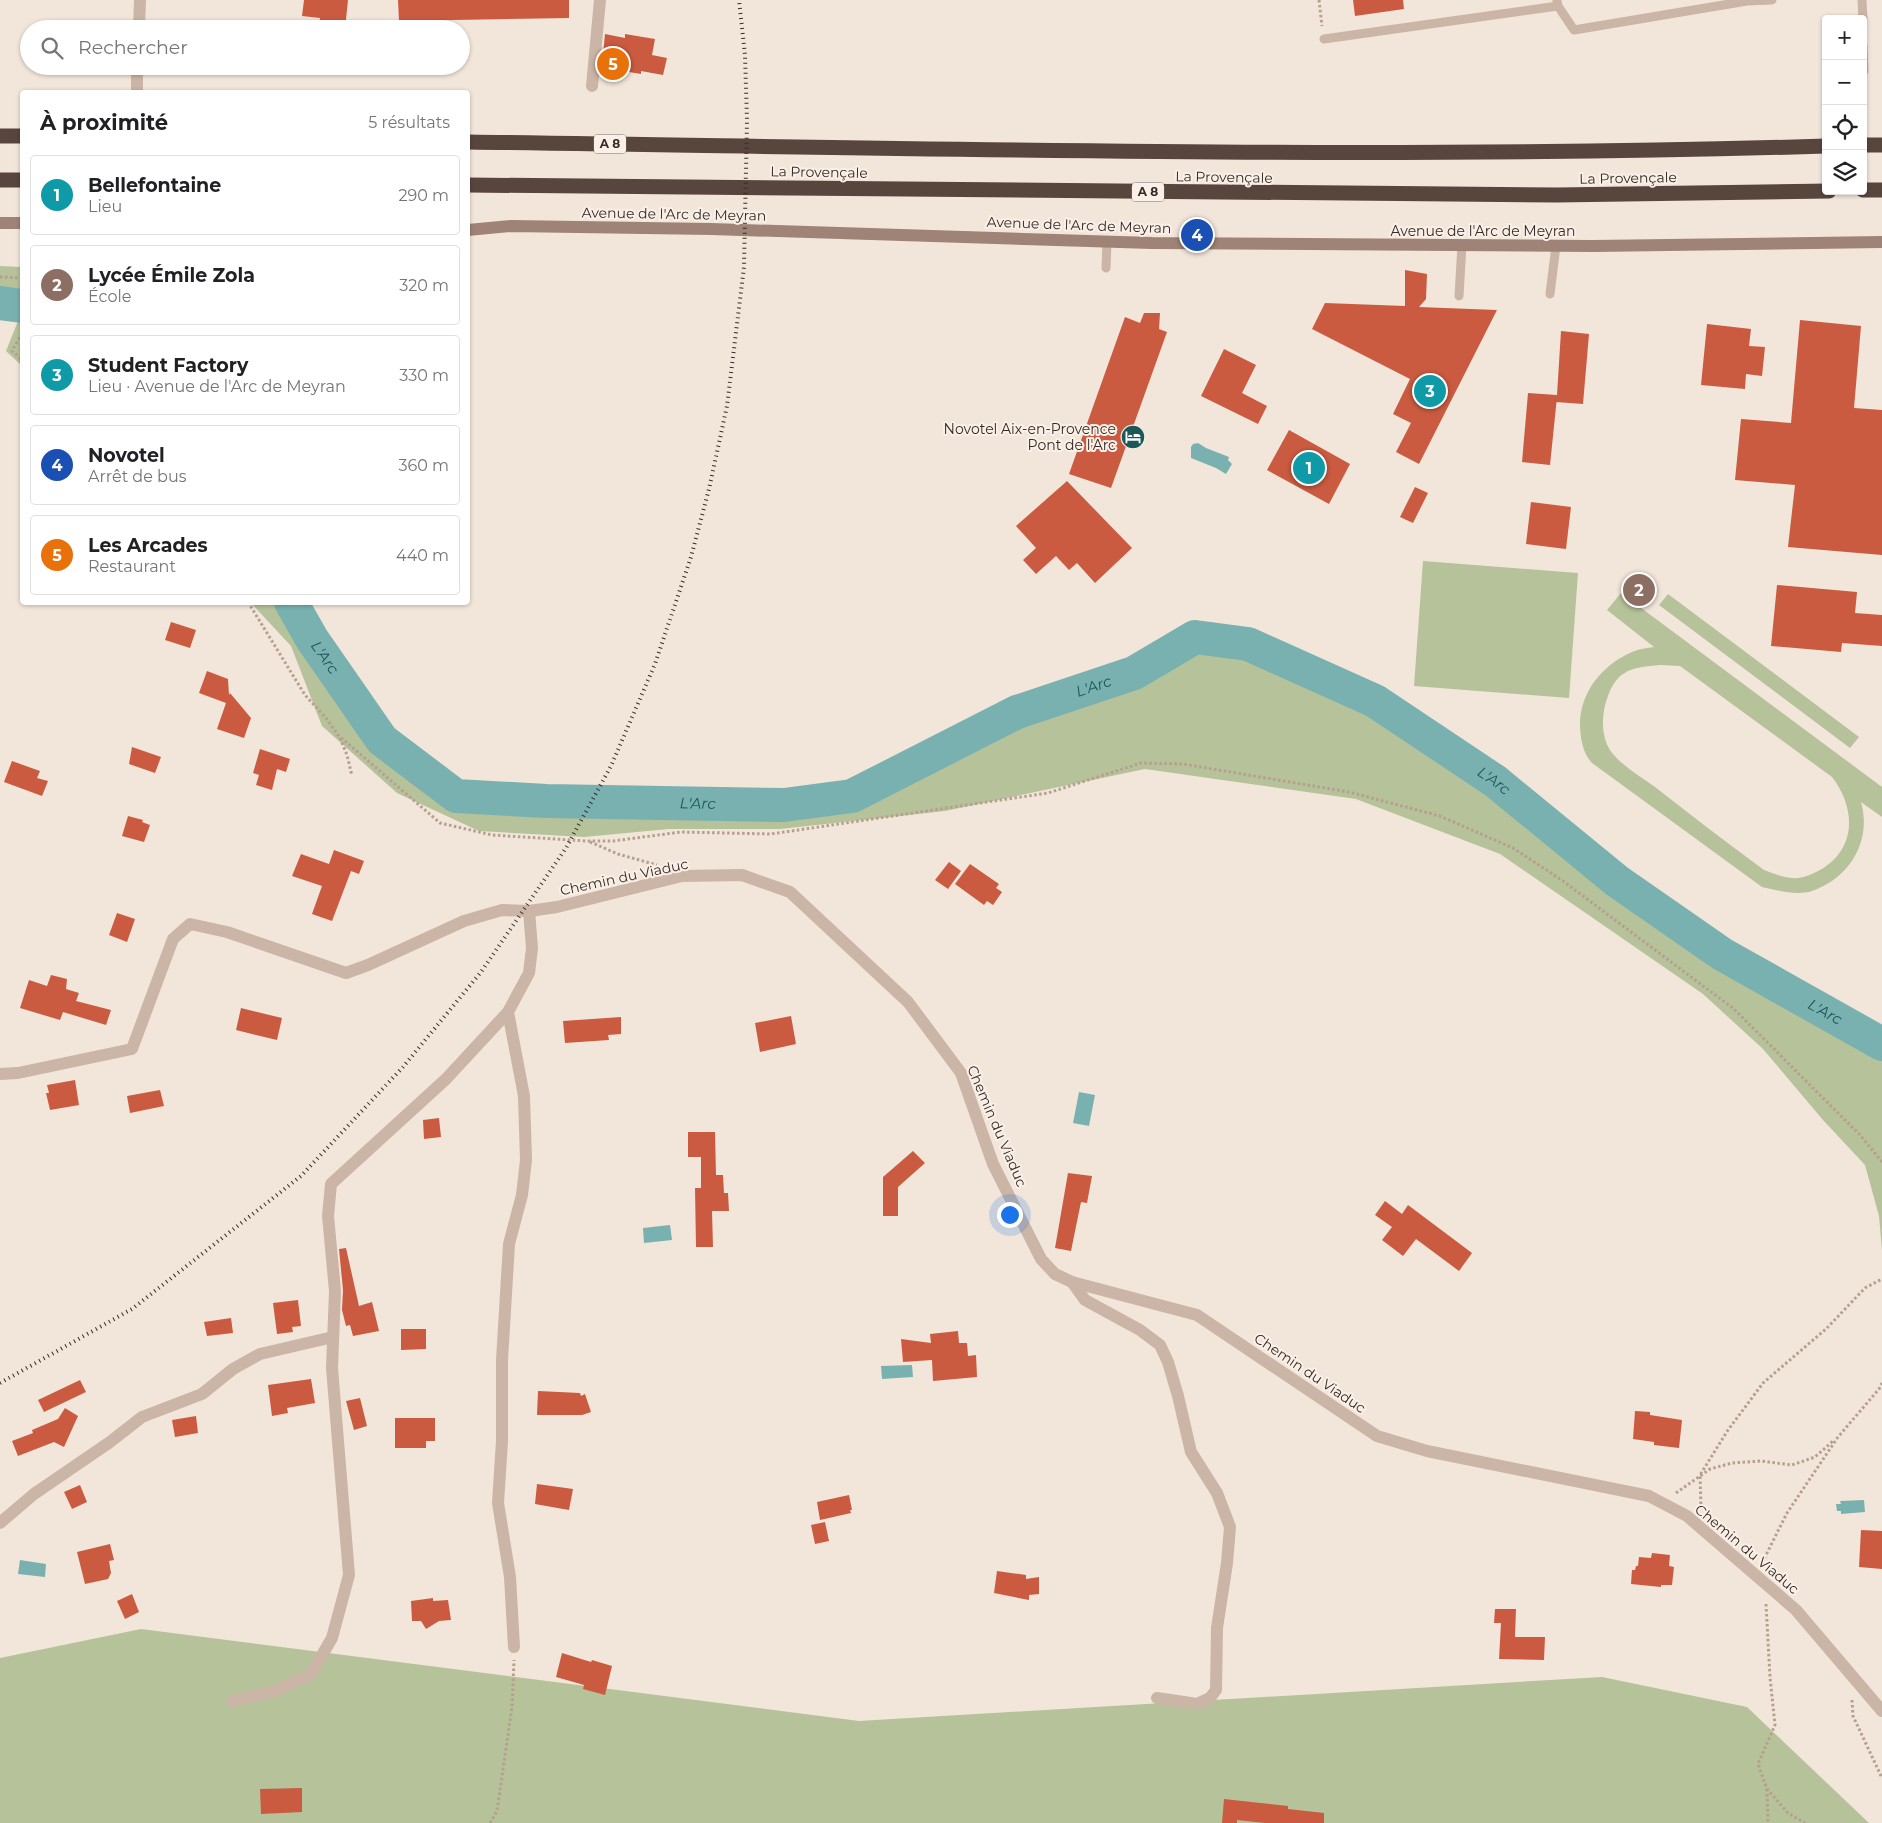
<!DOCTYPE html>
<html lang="fr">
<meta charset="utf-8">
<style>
body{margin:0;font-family:Montserrat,sans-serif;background:#f6f6f6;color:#202124}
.controls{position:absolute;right:15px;top:15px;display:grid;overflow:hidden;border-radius:5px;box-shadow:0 1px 4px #0004}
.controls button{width:45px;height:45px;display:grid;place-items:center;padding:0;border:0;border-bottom:1px solid #e0e0e0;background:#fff;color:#202124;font:25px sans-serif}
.you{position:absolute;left:1009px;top:1214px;width:18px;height:18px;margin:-12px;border:4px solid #fff;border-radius:50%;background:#1a73e8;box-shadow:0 0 0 8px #1a73e833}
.badge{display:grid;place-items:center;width:32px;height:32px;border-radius:50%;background:#1b585a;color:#fff;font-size:16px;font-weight:700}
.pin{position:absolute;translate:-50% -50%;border:2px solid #fff;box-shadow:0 1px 5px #0006}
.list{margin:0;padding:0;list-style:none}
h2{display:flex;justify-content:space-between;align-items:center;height:65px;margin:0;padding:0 20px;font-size:21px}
h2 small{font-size:16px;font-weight:400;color:#757577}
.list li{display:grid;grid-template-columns:32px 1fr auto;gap:15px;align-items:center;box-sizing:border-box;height:80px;margin:0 10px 10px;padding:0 10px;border:1px solid #e0e0e0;border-radius:5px}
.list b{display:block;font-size:19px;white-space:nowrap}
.list p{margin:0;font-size:16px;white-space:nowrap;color:#757577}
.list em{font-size:16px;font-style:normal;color:#757577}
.icon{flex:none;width:28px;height:28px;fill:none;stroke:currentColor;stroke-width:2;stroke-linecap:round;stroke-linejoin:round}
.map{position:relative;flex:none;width:1882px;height:1823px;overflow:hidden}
.search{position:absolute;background:#fff;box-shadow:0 1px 4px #0004;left:20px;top:20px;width:450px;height:55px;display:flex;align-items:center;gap:12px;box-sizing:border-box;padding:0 18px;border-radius:28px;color:#757577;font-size:19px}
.panel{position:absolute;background:#fff;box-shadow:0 1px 4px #0004;left:20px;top:90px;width:450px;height:515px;border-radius:5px}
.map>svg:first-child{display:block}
.green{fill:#b6c299;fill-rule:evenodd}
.water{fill:#78b1b0}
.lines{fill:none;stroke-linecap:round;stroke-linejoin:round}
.river{stroke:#78b1b0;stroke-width:34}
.building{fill:#ca5b40}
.path{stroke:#b79f90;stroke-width:3;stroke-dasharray:2.5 2.5;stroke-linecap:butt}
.service{stroke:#cbb5a6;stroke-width:9}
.minor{stroke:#cbb5a6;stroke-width:12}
.secondary{stroke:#9f8377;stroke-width:12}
.motorway{stroke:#58453e;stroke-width:15}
.rail{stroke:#372b27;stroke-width:4;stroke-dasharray:1 4;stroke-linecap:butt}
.labels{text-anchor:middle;stroke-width:4;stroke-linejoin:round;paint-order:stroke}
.shield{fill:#faf0e7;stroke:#726661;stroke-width:1}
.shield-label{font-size:12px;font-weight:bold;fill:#372b27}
.street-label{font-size:14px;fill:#372b27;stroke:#faf0e7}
.poi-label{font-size:14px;fill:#372b27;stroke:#faf0e7;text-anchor:end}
.water-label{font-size:15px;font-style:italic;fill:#1b585a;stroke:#faf0e7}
</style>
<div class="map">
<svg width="1882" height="1823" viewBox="0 0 1882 1823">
<rect width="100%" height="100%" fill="#f2e6da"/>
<!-- green -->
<g class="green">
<polygon points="0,266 22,267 22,306 0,303"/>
<polygon points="22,311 22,366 6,351"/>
<polygon points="1423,561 1578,573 1569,698 1414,686"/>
<path d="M 1621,593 L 1882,787 L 1882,817 L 1861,802 C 1872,841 1850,878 1812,891 C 1796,896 1777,890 1762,887 L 1592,763 C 1583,753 1581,741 1580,727 C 1579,693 1602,665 1632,652 C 1639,649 1647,648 1654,647 L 1607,610 ZM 1662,665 L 1680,666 L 1832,777 C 1856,808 1857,849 1820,870 C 1813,874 1805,877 1798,878 C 1786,879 1775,874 1764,870 C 1727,843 1691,815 1655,787 C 1641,777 1624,767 1613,754 C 1600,739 1601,713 1608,696 C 1618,668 1635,667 1662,665 Z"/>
<polygon points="1668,594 1859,737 1850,748 1659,605"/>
<polygon points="251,603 291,603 312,639 383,740 456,796 546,801 784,805 852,796 1017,712 1134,673 1195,637 1248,644 1375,701 1495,781 1617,881 1738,963 1882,1044 1882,1250 1879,1216 1865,1165 1823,1120 1763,1049 1703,994 1500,854 1356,799 1145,769 945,811 780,829 669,829 584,837 479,831 397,793 322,726 291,646"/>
<polygon points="141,1629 859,1721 1602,1677 1747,1707 1869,1823 0,1823 0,1658"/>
</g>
<!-- water -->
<g class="water">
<polygon points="1198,443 1206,448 1229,457 1228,460 1232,464 1226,474 1216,468 1191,458 1191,447 1193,444"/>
<polygon points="1079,1092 1095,1095 1089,1126 1073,1123"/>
<polygon points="670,1225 672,1240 644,1243 643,1228"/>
<polygon points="912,1365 913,1377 882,1379 881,1366"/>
<polygon points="1864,1500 1865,1512 1841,1514 1841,1511 1837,1511 1836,1504 1841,1504 1840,1501"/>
<polygon points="20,1560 46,1564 45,1577 18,1574"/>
</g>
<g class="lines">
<!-- river -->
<g class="river">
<polyline points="0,303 22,306"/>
<path id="s1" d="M 291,602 L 312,639 L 382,740 L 456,796 L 546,801 L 784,805 L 852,796 L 1017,712 L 1134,673 L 1195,637 L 1248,644 L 1375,701 L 1495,781 L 1617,881 L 1722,954 L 1882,1044"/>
</g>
</g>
<!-- building -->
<g class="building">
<polygon points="304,0 348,0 345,29 319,26 320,18 302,16"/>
<polygon points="398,0 569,0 569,18 399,21"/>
<polygon points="1353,0 1403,0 1404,9 1355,16"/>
<polygon points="605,34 625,38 625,34 655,39 652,55 667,58 663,75 641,71 641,74 617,70 617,73 604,70 602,65"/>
<polygon points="1405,270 1427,274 1426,299 1419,307 1497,310 1419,464 1396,452 1411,423 1393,414 1410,379 1312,329 1325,303 1405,306"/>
<polygon points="1144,313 1160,313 1159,329 1167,332 1111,488 1069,474 1125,317 1140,323"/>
<polygon points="1800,320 1861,326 1854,408 1882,410 1882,555 1788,547 1795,485 1735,480 1741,419 1791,423"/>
<polygon points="1707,324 1751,329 1749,346 1765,347 1762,376 1746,374 1745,389 1701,385"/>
<polygon points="1561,331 1589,334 1583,404 1556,402 1557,397 1550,465 1522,462 1528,393 1557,395"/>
<polygon points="1224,349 1256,365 1242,393 1267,406 1258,424 1201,396"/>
<polygon points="1289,430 1350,464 1329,504 1267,470"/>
<polygon points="1067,481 1132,548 1095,583 1077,563 1069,570 1056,556 1036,574 1023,560 1036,548 1016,526"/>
<polygon points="1415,487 1428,493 1413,523 1400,517"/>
<polygon points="1531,502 1571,507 1566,549 1526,544"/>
<polygon points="1777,585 1857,592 1855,613 1882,615 1882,646 1842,643 1841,652 1771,646"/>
<polygon points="171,622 196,630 190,648 165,640"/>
<polygon points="207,671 228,679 229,695 230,693 251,718 244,738 217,729 226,703 199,693"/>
<polygon points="132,747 161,757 155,773 129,764"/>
<polygon points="260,749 290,759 286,772 277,769 272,790 256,785 259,775 253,773"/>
<polygon points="12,761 40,771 37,778 48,781 42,796 4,782"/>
<polygon points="128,816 143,820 142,822 150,825 144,842 122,836"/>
<polygon points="334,850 364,861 359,874 351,871 332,921 312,914 322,886 292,876 301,854 329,864"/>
<polygon points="949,862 961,871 948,889 935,880"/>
<polygon points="970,864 999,884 996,888 1002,892 993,905 987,901 984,905 955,884"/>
<polygon points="117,913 135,919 127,942 109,935"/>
<polygon points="51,975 67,979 66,989 79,993 76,1001 111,1010 106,1025 63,1012 60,1020 20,1008 29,980 47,986"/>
<polygon points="241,1008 282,1018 277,1040 236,1030"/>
<polygon points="791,1016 796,1044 760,1052 755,1023"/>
<polygon points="621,1017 621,1034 608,1035 609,1040 565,1043 563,1021"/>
<polygon points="75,1080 79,1105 50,1110 46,1093 49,1093 47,1085"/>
<polygon points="160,1090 164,1106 130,1113 127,1096"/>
<polygon points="439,1118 441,1137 424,1139 423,1120"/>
<polygon points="688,1132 715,1132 716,1175 723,1175 724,1193 728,1193 729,1211 712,1211 713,1247 696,1247 695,1188 701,1188 701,1157 688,1157"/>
<polygon points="913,1151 925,1163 898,1187 898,1216 883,1216 883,1177"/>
<polygon points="1068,1173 1092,1176 1087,1203 1081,1202 1071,1251 1055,1248"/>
<polygon points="1385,1201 1402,1214 1408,1205 1472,1253 1459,1271 1416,1239 1403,1256 1382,1240 1392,1227 1375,1215"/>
<polygon points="346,1248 359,1306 372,1302 379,1331 353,1336 350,1325 346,1326 342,1310 343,1290 339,1249"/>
<polygon points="298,1300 301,1326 292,1327 293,1332 277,1334 273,1303"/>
<polygon points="231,1318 233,1333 207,1336 204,1322"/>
<polygon points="401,1329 426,1329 426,1349 401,1350"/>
<polygon points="958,1331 959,1343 967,1343 968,1356 976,1355 977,1377 933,1381 932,1360 903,1362 901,1339 931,1343 930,1334"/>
<polygon points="311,1379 315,1403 287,1408 288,1413 272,1416 268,1385"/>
<polygon points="80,1380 86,1392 44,1412 38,1400"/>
<polygon points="538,1391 580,1393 581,1396 585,1394 591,1412 582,1415 537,1415"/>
<polygon points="360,1398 367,1426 354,1430 346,1401"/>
<polygon points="65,1408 78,1416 64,1447 54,1442 18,1456 12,1441 33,1433 32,1430 58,1419"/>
<polygon points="1635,1411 1650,1412 1650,1415 1682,1420 1679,1448 1654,1445 1654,1442 1633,1439"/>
<polygon points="196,1416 198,1433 175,1437 172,1420"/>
<polygon points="395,1418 435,1418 435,1441 426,1441 426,1448 395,1448"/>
<polygon points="537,1484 573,1489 569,1510 535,1504"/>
<polygon points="80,1485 87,1502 72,1509 64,1492"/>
<polygon points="849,1495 852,1510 850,1510 851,1513 820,1520 817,1502"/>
<polygon points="825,1522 829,1541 815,1544 811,1525"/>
<polygon points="1861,1530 1882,1531 1882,1569 1859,1567"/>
<polygon points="110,1544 114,1560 109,1561 111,1573 108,1579 85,1584 77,1552"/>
<polygon points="1652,1553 1670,1555 1669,1566 1674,1567 1672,1585 1661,1585 1661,1587 1631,1584 1632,1570 1635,1570 1636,1566 1638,1566 1639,1557 1651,1558"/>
<polygon points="997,1571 1026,1575 1026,1579 1039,1577 1039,1594 1029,1595 1029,1600 994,1593"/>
<polygon points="132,1594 139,1612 125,1619 117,1601"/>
<polygon points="433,1598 433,1601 448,1600 451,1620 439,1621 426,1629 421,1621 412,1621 411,1601"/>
<polygon points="1495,1609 1516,1609 1515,1637 1545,1637 1544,1660 1499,1659 1501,1623 1494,1623"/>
<polygon points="562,1653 591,1662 592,1660 612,1666 605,1695 583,1689 584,1685 556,1677"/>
<polygon points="302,1788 302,1812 261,1814 260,1789"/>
<polygon points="1224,1799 1288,1806 1288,1809 1324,1813 1324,1823 1265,1823 1237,1820 1237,1823 1222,1823"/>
</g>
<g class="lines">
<!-- path -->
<g class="path">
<polyline points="1319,0 1322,26"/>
<polyline points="0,277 22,278"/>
<polyline points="22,333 12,351 22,360"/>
<polyline points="248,602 305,695 326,718 338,735 440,823 492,835 587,841 613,841 681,832 771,834 1048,793 1141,763 1183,764 1349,792 1440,816 1513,848 1563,881 1734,1009 1861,1136 1882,1162"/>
<polyline points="340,738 347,755 352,776"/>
<polyline points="590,842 618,854 657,865"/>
<polyline points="1676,1493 1710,1469 1732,1463 1761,1461 1792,1465 1815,1457 1833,1441"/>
<polyline points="1701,1509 1700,1475 1728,1430 1763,1383 1826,1329 1865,1288 1882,1279"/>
<polyline points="1762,1563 1787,1513 1838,1437 1879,1389 1882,1383"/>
<polyline points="1766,1604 1770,1677 1775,1725 1758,1764 1767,1789 1788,1813 1805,1823"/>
<polyline points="1852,1700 1853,1716 1882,1778"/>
<polyline points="1767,1789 1768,1823"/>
<polyline points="490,1823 497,1811 512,1707 514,1660"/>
</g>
<!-- service -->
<g class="service">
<polyline points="1862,0 1863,19"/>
<polyline points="1557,1 1558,6 1574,30 1747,1 1772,0"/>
<polyline points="1324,39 1558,6"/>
<polyline points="1863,46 1864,71"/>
<polyline points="1106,268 1107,242"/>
<polyline points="1550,294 1556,246"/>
<polyline points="1459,296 1462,245"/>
</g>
<!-- minor -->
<g class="minor">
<polyline points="139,29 140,0"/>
<polyline points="592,86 600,0"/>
<polyline points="137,92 137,66"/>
<polyline points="0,1074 18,1073 132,1049 173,939 190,924 227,932 346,973 368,965 464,921 502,910 529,911 557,907 682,876 742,875 790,892 908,1002 961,1073 993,1164 1041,1259 1055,1274 1072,1282 1197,1315 1377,1436 1427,1451 1649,1496 1687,1516 1796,1610 1882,1711"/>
<polyline points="1072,1282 1085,1300 1140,1330 1160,1345 1168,1362 1178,1396 1191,1452 1217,1493 1230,1527 1227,1563 1217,1628 1216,1690 1210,1698 1197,1704 1157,1698"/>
<polyline points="0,1523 34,1494 110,1442 142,1417 202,1394 233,1369 260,1354 333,1337"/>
<polyline points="514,1647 510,1577 498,1503 502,1441 502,1360 509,1244 522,1195 526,1160 524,1096 508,1012 529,973 532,948 529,911"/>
<polyline points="232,1701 275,1691 311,1674 332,1638 349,1575 332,1368 335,1291 328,1216 331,1184 446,1079 508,1012"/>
</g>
<!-- secondary -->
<g class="secondary">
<polyline points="0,223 22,223"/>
<polyline points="468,230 511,226 711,229 1152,243 1593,246 1882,242"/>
</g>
<!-- motorway -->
<g class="motorway">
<polyline points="0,136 22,136"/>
<path d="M 468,142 C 920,148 1373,160 1826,146"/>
<polyline points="1863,145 1882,145"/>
<polyline points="0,180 22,180"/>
<polyline points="468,185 1557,195 1829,191"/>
<polyline points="1863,190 1882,190"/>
</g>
<!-- rail -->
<polyline class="rail" points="0,1383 132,1309 301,1176 403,1067 481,972 566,848 611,766 655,664 691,557 709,489 727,406 744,267 747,121 745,55 739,0"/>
</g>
<!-- icons -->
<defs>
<g id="hotel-disc" transform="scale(1.25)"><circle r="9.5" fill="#1b585a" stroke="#faf0e7"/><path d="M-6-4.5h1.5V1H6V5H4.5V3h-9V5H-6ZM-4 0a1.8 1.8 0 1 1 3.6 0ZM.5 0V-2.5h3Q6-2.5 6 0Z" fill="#fff"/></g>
</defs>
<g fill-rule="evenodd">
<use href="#hotel-disc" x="1133" y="437"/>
</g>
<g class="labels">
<!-- shield labels -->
<g class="shield">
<rect x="594" y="134.5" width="32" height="19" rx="4"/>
<rect x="1132" y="182.5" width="32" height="19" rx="4"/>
</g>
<g class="shield-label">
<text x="610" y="148">A 8</text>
<text x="1148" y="196">A 8</text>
</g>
<!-- street labels -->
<g class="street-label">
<text transform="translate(819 172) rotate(1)" y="5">La Provençale</text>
<text transform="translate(1224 177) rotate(1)" y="5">La Provençale</text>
<text transform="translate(1628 178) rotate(-1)" y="5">La Provençale</text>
<text transform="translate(674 214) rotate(1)" y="5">Avenue de l'Arc de Meyran</text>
<text transform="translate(1079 225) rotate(2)" y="5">Avenue de l'Arc de Meyran</text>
<text x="1483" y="236">Avenue de l'Arc de Meyran</text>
<text transform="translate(624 877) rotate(-12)" y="5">Chemin du Viaduc</text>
<text transform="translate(997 1126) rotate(67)" y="5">Chemin du Viaduc</text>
<text transform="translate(1310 1373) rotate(34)" y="5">Chemin du Viaduc</text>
<text transform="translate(1747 1549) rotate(40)" y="5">Chemin du Viaduc</text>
</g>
<!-- poi labels -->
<g class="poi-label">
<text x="1116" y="434">Novotel Aix-en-Provence<tspan x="1116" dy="16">Pont de l'Arc</tspan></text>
</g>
<!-- water labels -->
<g class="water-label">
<text dy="5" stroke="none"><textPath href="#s1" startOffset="65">L'Arc</textPath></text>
<text dy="5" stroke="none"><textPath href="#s1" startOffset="921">L'Arc</textPath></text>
<text dy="5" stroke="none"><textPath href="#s1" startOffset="1370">L'Arc</textPath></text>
<text dy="5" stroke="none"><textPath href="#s1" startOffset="500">L'Arc</textPath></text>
<text dy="5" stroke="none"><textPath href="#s1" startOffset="1775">L'Arc</textPath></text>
</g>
</g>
</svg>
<div class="controls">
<button>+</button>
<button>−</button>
<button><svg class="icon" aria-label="locate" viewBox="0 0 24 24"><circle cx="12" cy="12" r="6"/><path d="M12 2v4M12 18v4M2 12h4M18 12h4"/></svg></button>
<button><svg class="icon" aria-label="layers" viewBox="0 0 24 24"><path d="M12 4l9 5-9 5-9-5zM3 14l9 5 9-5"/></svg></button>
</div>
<div class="you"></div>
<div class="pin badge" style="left:1309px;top:468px;background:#0f9aa8">1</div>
<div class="pin badge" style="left:1639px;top:590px;background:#8d6e63">2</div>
<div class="pin badge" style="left:1430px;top:391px;background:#0f9aa8">3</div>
<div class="pin badge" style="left:1197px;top:235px;background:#1a4fb4">4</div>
<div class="pin badge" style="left:613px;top:64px;background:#e8710a">5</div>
<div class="search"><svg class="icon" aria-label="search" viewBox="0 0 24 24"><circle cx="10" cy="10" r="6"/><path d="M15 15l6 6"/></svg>Rechercher</div>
<section class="panel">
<h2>À proximité<small>5 résultats</small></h2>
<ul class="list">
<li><span class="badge" style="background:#0f9aa8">1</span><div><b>Bellefontaine</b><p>Lieu</p></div><em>290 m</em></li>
<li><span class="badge" style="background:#8d6e63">2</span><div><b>Lycée Émile Zola</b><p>École</p></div><em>320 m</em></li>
<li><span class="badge" style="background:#0f9aa8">3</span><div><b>Student Factory</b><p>Lieu · Avenue de l'Arc de Meyran</p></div><em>330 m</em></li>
<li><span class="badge" style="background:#1a4fb4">4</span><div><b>Novotel</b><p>Arrêt de bus</p></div><em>360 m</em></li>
<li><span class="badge" style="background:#e8710a">5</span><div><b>Les Arcades</b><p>Restaurant</p></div><em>440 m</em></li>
</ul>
</section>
</div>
